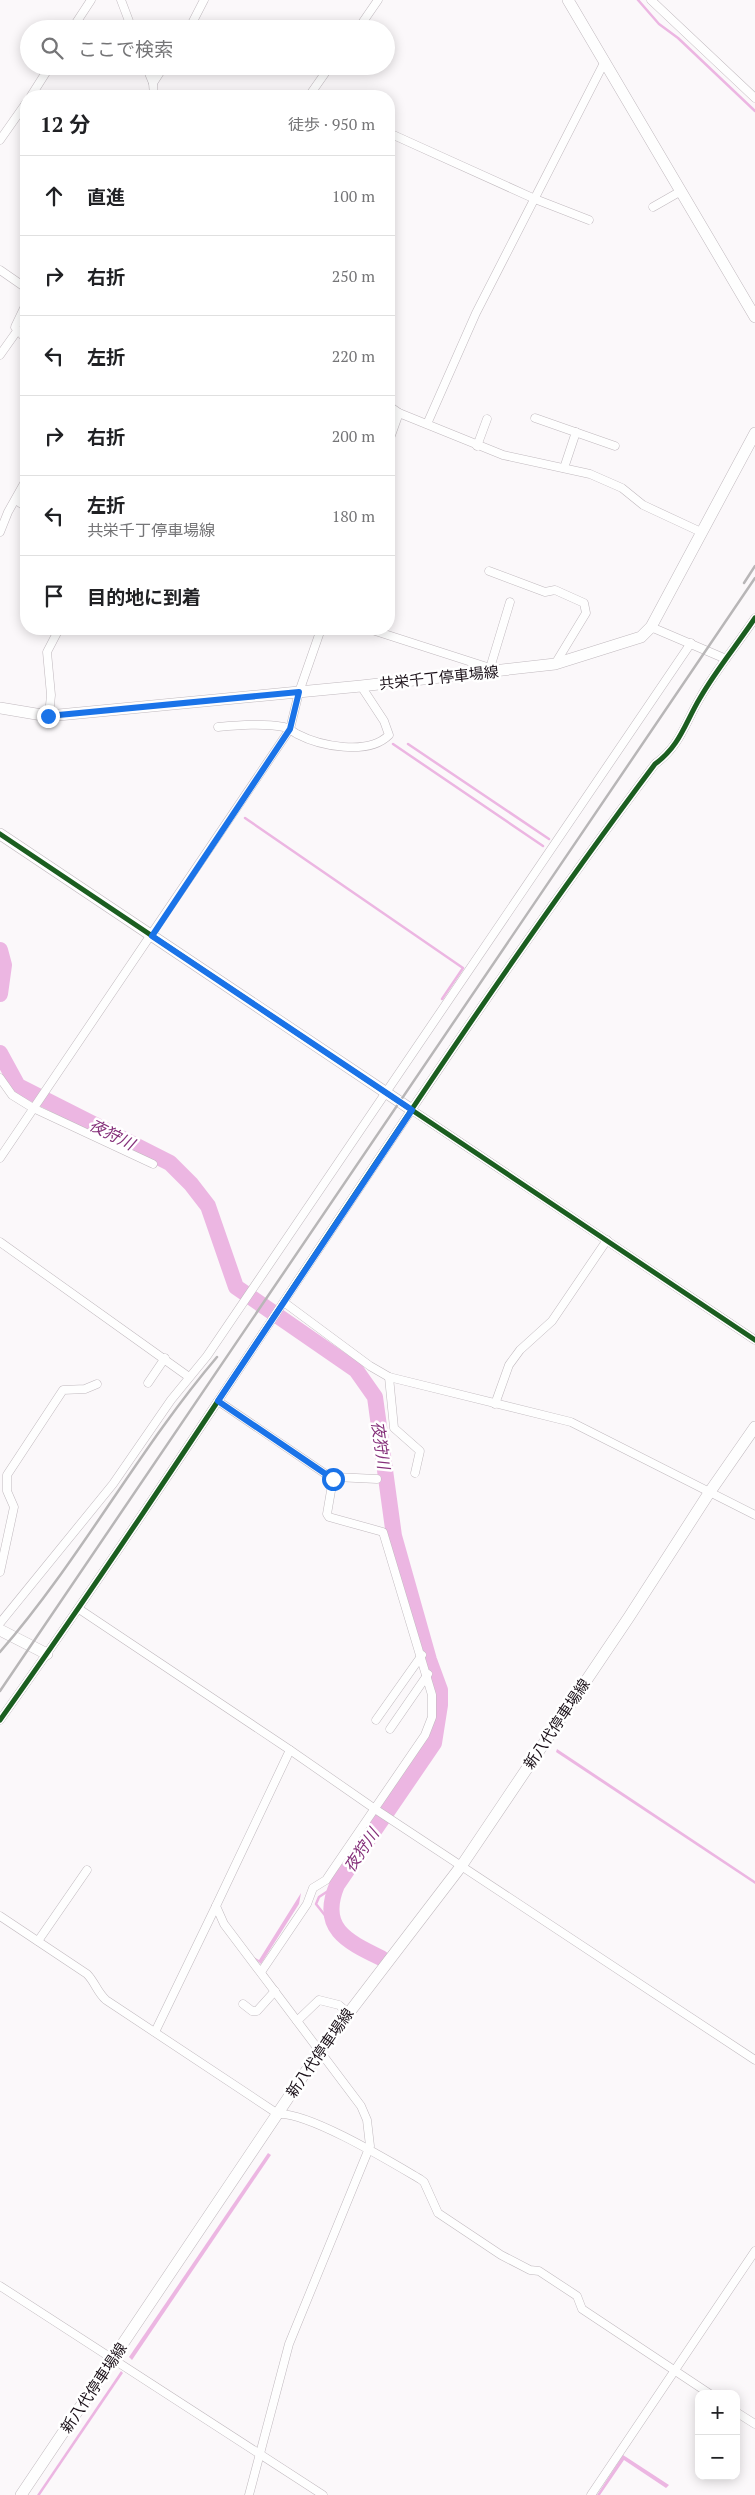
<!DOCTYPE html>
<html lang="ja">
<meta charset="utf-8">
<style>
body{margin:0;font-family:"PT Serif","Noto Sans JP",serif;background:#f2f2f2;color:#202124}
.controls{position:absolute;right:15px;bottom:15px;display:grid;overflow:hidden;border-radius:10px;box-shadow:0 2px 12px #0003}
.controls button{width:45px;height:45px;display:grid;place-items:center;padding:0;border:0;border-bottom:1px solid #e0e0e0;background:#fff;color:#202124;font:25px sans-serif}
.stop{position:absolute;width:15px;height:15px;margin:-11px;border:4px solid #1a73e8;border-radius:50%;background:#fff}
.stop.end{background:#1a73e8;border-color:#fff;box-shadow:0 1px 5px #0008}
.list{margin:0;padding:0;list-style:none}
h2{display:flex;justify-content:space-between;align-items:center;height:65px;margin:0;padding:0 20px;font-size:21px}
h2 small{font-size:16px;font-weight:400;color:#757577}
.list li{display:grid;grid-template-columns:32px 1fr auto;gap:15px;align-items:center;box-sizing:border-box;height:80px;padding:0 20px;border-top:1px solid #e0e0e0}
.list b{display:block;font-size:19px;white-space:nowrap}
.list p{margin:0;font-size:16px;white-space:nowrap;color:#757577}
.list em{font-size:16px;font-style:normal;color:#757577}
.icon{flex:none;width:28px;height:28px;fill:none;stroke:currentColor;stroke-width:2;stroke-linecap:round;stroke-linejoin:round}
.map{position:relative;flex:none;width:755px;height:2495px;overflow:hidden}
.search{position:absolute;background:#fff;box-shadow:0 2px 12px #0003;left:20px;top:20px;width:375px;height:55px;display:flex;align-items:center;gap:12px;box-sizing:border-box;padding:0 18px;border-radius:28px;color:#757577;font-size:19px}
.panel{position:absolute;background:#fff;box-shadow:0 2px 12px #0003;left:20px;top:90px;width:375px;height:545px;border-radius:20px}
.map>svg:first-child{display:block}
.water{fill:#ecb6e2}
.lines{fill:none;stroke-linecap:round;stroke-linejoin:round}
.stream{stroke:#ecb6e2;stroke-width:2.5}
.river{stroke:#ecb6e2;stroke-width:16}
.street-casing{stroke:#c0b9be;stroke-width:9}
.secondary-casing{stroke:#c0b9be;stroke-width:12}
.street{stroke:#fefefe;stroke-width:8}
.secondary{stroke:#fefefe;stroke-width:11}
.rail{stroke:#b8b6b7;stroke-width:2.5}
.cycleway-casing{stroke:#fff;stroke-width:8}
.cycleway{stroke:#1b5e20;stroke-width:5}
.route{stroke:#1a73e8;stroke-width:6}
.labels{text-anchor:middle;stroke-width:5;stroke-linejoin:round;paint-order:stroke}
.street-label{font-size:15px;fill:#190f17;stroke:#fff}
.water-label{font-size:16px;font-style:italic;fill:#85307a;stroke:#fff}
</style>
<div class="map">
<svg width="755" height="2495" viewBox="0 0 755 2495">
<rect width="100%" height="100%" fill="#fbf8fa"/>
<!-- water -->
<g class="water">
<polygon points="557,1749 755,1881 755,1884 556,1752"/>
<polygon points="301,1893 299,1904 261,1964 252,1956 259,1960"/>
<polygon points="268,2153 271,2155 132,2360 129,2357"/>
<polygon points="121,2371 123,2373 40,2495 37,2495"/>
<polygon points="623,2455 669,2485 666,2488 624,2460 600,2495 597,2495"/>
</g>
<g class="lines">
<!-- stream -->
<g class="stream">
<polyline points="638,0 659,24 678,38 755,111"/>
<polyline points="393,744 543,846"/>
<polyline points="408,744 549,839"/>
<polyline points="245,818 463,968 442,999"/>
<polyline points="335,1928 316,1904 319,1897 337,1885"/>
</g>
<!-- river -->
<g class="river">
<polyline points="0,950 4,965 0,994"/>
<path d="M 0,1053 L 18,1086 L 170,1163 L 191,1184 L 208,1206 L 236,1287 L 356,1370 L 375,1397 L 394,1536 L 429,1660 L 440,1690 L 440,1705 L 434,1743 L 337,1885 C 319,1928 346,1941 381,1958"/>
</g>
<!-- street casing -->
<g class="street-casing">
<g id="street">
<polyline points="121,0 132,29"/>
<polyline points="651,0 755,98"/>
<polyline points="72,29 91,0"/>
<polyline points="189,29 204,0"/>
<polyline points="358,29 378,0"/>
<polyline points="146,66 153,83"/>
<polyline points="31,96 50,66"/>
<polyline points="154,96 153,83 164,66"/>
<polyline points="309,96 330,66"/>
<polyline points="389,133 535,199 589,220"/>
<polyline points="0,140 26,103"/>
<polyline points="653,207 681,191"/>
<polyline points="0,270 26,288"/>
<polyline points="26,304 15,327 26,339"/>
<polyline points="0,355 17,331"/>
<polyline points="389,406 399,413 503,455 590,474 622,488 643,505 701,532"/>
<polyline points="535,418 615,446"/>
<polyline points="427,424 476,313 605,61"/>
<polyline points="389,441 399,413"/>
<polyline points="477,446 487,419"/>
<polyline points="564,468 576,432"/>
<polyline points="16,500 26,507"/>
<polyline points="0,532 8,512 26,480"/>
<polyline points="389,556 389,554"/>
<polyline points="489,571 545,592 555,590 584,603 586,613 555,664"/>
<polyline points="651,627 726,659"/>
<polyline points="369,629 490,668 492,671"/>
<polyline points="490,668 510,602"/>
<polyline points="49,715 51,695 47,652 59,629"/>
<path d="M 218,727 C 240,725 262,723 284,727 C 289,728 292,731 297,734 C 320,746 368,756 389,735 L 384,721 L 361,686"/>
<polyline points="0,1078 12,1095 33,1108 153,1164"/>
<polyline points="412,1110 755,1340"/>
<polyline points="0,1158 290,729 299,692 321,629"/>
<polyline points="0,1242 189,1377"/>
<polyline points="285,1303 370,1366 389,1377 571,1422 755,1515"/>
<polyline points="389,1377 394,1428 420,1451 415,1473"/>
<polyline points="148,1383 165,1358"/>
<polyline points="218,1401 333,1479 327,1514 329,1517 383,1532 432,1695 432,1717 425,1735 332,1871 326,1880 313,1888 307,1904 261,1972"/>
<polyline points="495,1404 509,1365 520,1350 552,1321 607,1240"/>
<polyline points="333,1479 335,1477 377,1479"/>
<polyline points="0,1572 14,1507 7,1491 7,1475 63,1390 85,1389 97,1384"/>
<polyline points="79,1609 290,1750 375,1809 755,2060"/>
<polyline points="0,1623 113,1484 171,1400 207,1356 691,643"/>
<path d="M 0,1720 C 224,1406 423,1073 655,764 C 680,746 685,723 700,698 C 716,670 737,645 755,618"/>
<polyline points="376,1720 422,1655"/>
<polyline points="390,1729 428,1674"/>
<path d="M 0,1916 L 87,1974 C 95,1982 97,1992 106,2000 L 278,2114 C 309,2112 391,2162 420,2179 L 424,2182 L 438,2213 L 501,2255 L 530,2270 L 539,2271 L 577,2296 L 582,2309 L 710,2394"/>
<polyline points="38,1941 87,1870"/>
<polyline points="243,2004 252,2011 257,2011 275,1991"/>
<polyline points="297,2021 319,2000 339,2005 348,2013"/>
<polyline points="155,2032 216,1906"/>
<polyline points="0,2286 323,2495"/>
<polyline points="736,2412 755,2424"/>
<polyline points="249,2495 289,2344 370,2146 367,2120 361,2106 224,1924 216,1906 290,1750"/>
<polyline points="591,2495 755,2251"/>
</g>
</g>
<!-- secondary casing -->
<g class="secondary-casing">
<g id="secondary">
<polyline points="568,0 755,317"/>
<polyline points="0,708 48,716 361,686 555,664 641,637 651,627 755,433"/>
<polyline points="0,834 412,1110"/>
<polyline points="0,1630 47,1654"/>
<polyline points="21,2495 319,2052 462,1865 629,1617 709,1493 755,1427"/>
</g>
</g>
<!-- street -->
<use href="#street" class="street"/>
<!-- secondary -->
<use href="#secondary" class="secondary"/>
<!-- rail -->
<g class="rail">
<polyline points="744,583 755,566"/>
<path d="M 0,1652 C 80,1560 138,1450 217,1357"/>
<polyline points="0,1691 755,578"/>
</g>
<!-- cycleway casing -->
<g class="cycleway-casing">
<g id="cycleway">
<polyline points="0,834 755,1340"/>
<path d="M 0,1720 C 224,1406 423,1073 655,764 C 680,746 685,723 700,698 C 716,670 737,645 755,618"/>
</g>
</g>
<!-- cycleway -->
<use href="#cycleway" class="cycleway"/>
</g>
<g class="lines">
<!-- route -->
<polyline class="route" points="48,716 299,692 290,729 152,936 412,1110 218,1401 333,1479"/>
</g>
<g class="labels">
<!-- street labels -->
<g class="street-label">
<text transform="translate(439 678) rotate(-6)" y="5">共栄千丁停車場線</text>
<text transform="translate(557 1724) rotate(-56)" y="5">新八代停車場線</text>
<text transform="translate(320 2053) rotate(-55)" y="5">新八代停車場線</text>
<text transform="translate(94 2388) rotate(-56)" y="5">新八代停車場線</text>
</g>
<!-- water labels -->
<g class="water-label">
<text transform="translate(112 1134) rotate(27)" y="6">夜狩川</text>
<text transform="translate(381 1445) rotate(82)" y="6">夜狩川</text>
<text transform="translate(361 1850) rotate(-56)" y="6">夜狩川</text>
</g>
</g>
</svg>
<div class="controls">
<button>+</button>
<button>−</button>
</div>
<div class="stop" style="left:333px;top:1479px"></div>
<div class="stop end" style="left:48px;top:716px"></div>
<div class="search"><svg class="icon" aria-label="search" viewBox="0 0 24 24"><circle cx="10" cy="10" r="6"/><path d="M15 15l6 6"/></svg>ここで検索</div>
<section class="panel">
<h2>12 分<small>徒歩 · 950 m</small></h2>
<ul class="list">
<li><svg class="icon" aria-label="ahead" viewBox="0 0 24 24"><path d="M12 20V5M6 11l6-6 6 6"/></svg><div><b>直進</b></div><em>100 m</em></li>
<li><svg class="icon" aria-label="right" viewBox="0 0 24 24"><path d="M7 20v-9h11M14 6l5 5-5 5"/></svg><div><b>右折</b></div><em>250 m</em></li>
<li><svg class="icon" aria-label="left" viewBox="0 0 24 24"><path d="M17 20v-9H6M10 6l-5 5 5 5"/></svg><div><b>左折</b></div><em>220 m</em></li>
<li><svg class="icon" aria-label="right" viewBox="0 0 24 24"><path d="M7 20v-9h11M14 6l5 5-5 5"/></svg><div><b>右折</b></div><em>200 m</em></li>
<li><svg class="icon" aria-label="left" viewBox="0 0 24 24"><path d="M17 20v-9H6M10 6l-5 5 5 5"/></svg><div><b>左折</b><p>共栄千丁停車場線</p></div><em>180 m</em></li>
<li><svg class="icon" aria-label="arrive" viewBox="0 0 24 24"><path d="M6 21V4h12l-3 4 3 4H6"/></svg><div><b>目的地に到着</b></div></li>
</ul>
</section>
</div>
